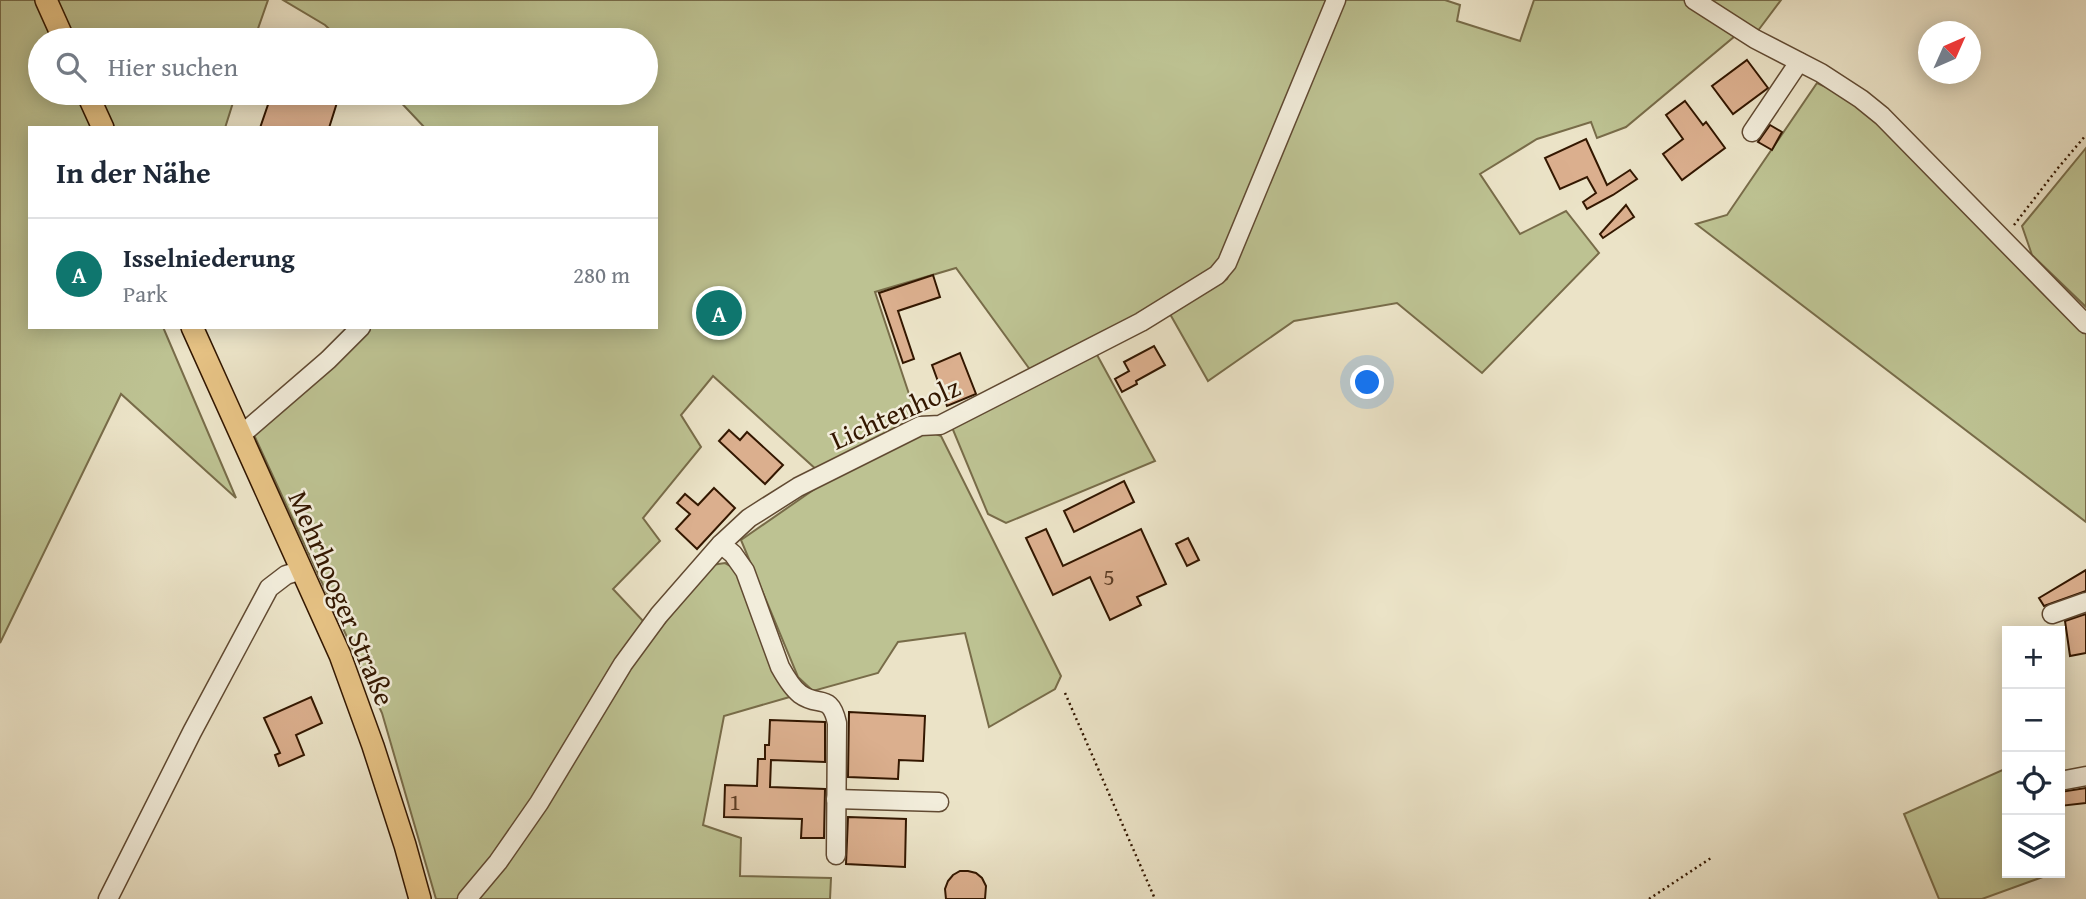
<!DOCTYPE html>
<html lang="de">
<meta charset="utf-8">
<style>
body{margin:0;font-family:"Gentium Book Plus",serif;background:#f2f2f3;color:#1f2937}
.controls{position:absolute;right:21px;bottom:21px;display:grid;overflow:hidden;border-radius:0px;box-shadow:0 4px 18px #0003}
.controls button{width:63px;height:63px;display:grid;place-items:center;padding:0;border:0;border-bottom:2px solid #e0e1e3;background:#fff;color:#1f2937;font:35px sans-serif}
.compass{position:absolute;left:1918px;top:21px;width:63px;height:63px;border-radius:50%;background:#fff;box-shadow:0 4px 18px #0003;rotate:45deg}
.you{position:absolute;left:1368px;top:383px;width:24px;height:24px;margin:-18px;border:5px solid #fff;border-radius:50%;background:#1a73e8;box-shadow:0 0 0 10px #1a73e833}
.badge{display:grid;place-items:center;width:46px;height:46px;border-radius:50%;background:#0f766e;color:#fff;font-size:23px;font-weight:700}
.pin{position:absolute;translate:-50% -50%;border:4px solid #fff;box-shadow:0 2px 7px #0006}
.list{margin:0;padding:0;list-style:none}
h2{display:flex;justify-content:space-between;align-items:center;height:91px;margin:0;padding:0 28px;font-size:30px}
h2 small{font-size:23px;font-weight:400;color:#747a83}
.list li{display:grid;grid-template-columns:46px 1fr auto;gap:21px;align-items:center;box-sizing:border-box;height:112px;padding:0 28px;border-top:2px solid #e0e1e3}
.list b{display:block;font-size:26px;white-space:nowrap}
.list p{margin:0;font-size:23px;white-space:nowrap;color:#747a83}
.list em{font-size:23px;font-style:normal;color:#747a83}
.icon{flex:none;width:38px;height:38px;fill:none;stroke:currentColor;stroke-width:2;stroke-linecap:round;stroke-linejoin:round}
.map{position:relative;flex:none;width:2086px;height:899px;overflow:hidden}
.search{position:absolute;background:#fff;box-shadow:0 4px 18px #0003;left:28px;top:28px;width:630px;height:77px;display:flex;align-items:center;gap:18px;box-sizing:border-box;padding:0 24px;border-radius:38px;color:#747a83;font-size:26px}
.panel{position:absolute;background:#fff;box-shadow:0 4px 18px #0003;left:28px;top:126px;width:630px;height:203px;border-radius:0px}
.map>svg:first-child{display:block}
.green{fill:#bdc292;stroke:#786c49;stroke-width:2}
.building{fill:#dbaf8e;stroke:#331700;stroke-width:2}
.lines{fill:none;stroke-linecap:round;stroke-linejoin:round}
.minor-casing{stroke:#614a32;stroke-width:21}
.major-casing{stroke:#331700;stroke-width:24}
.path{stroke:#331700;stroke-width:2.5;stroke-dasharray:2 3.5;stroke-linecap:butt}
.minor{stroke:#f2eddb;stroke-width:18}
.major{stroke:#e6c284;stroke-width:21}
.labels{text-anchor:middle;stroke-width:5;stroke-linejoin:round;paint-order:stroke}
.number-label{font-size:24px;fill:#5d3d24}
.street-label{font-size:28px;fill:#331700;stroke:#f2eddb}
</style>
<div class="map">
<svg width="2086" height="899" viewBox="0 0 2086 899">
<rect width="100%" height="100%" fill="#ebe3c7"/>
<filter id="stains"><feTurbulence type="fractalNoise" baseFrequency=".00286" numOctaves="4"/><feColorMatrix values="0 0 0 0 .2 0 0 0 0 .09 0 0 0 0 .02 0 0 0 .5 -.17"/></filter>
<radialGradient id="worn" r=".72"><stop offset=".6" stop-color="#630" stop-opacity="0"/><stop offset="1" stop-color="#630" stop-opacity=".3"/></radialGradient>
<!-- green -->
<g class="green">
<polygon points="0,0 268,0 254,40 40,40 40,93 236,93 225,128 30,128 30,327 163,327 236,498 121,394 0,643"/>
<polygon points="283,0 1328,0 1218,264 1117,329 1031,371 956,268 875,292 918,421 818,471 713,376 681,415 701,447 643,518 660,541 613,589 645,623 520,819 467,890 457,899 436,899 382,713 254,435 371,327 656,327 656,128 425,128 392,93 646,93 646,40 341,40 325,25"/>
<polygon points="1344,0 1445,0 1460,5 1457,21 1520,41 1534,0 1687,0 1735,36 1626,127 1597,138 1591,122 1537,139 1480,174 1520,234 1566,211 1599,253 1482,373 1397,303 1294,321 1208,381 1170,314 1227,279"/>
<polygon points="1710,0 1781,0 1757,32"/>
<polygon points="1817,83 1846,96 1877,120 2086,332 2086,522 1696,224 1727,215"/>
<polygon points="2086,148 2086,307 2032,255 2022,226"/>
<polygon points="1096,353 1155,461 1006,523 988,514 951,425"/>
<polygon points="928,431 941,436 1061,676 1055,689 989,727 965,633 898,642 878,673 813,691 798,677 741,540 819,486"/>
<polygon points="725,563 736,569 793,696 724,716 703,825 741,838 740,876 831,878 830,899 478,899 626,670 712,565"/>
<polygon points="2007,768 2007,873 2051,874 1982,899 1939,899 1904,814"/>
</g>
<!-- building -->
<g class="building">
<polygon points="1747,60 1768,88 1733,114 1712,86"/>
<polygon points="272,93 340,93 329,128 260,128"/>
<polygon points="1685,101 1703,125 1706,122 1725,148 1682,180 1663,154 1683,139 1666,115"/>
<polygon points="1770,125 1782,132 1772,150 1758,142"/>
<polygon points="1586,139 1607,185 1630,170 1637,179 1613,195 1587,209 1583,202 1596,193 1587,177 1560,189 1545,158"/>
<polygon points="1626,205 1634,217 1603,238 1600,234"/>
<polygon points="933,275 940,297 898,311 914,359 903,363 879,293"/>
<polygon points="1154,346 1165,365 1136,381 1137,384 1122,392 1115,379 1129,371 1124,362"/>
<polygon points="960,353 976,394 947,406 932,365"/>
<polygon points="729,430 740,440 747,432 783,465 765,484 719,441"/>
<polygon points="1124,481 1134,502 1074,532 1064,511"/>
<polygon points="714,488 735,508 697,549 676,529 690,514 677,503 685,494 698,505"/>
<polygon points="1046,529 1063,566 1141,529 1166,584 1137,597 1141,605 1110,620 1090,577 1053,595 1026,538"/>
<polygon points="1188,538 1199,560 1187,566 1176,544"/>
<polygon points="2086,570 2086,591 2044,606 2039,598"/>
<polygon points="2086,614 2086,653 2070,656 2065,621"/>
<polygon points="311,697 322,723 296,735 304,755 279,766 275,755 280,753 264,718"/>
<polygon points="849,712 925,716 923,761 899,760 898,779 848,777"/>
<polygon points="770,720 825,722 825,762 771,760 770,787 825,789 824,838 801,838 802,819 724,817 725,785 757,786 758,759 765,759 765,745 769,745"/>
<polygon points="2086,788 2086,803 2060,806 2060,792"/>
<polygon points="848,817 906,819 905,867 846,864"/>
<polygon points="960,871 968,871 976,873 982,878 986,886 985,899 946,899 945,889 948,881 953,875"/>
</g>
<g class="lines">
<!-- minor casing -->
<g class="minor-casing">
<g id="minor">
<polyline points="1694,0 1755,39 1821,73 1861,99 1882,116 2086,324"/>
<polyline points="1752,132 1799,62"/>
<polyline points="241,435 328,360 361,327"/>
<path d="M 721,544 L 733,554 L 745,571 L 780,667 C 785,676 792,688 800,694 C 819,708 830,692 837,723 L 836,855"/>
<polyline points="2052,614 2086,602"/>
<polyline points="2060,781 2086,776"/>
<polyline points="836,799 939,802"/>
<polyline points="108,899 192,732 269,588 286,575 302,570"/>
<polyline points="467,899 498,862 539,803 623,664 659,615 721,544 749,518 798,487 920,426 940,425 1141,322 1217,275 1227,263 1336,0"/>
</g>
</g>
<!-- major casing -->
<g class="major-casing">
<g id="major">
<polyline points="46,0 64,40"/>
<polyline points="87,93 103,128"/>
<polyline points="192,327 340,655 373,746 405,845 420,899"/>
</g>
</g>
<!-- path -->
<g class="path">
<polyline points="2014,225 2058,168 2086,135"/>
<polyline points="1065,693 1155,899"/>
<polyline points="1649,899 1711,858"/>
</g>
<!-- minor -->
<use href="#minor" class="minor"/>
<!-- major -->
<use href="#major" class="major"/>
</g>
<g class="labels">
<!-- number labels -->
<g class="number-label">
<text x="1109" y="585">5</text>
<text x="735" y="810">1</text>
</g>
<!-- street labels -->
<g class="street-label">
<text transform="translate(895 413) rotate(-24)" y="10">Lichtenholz</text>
<text transform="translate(342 598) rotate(67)" y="10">Mehrhooger Straße</text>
</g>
</g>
<rect width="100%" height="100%" filter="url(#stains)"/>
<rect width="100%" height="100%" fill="url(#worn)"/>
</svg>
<div class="controls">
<button>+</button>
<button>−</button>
<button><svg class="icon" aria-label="locate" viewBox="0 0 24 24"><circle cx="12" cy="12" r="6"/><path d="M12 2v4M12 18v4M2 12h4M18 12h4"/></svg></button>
<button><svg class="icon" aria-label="layers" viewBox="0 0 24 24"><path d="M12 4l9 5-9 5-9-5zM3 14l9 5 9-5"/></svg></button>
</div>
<svg class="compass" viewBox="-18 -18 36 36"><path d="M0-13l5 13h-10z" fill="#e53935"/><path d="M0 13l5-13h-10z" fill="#747a83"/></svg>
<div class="you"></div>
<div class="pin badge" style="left:719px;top:313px">A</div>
<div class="search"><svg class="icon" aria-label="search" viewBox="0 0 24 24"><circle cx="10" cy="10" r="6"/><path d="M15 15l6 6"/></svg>Hier suchen</div>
<section class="panel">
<h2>In der Nähe<small></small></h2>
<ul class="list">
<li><span class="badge">A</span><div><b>Isselniederung</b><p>Park</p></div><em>280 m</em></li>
</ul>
</section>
</div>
